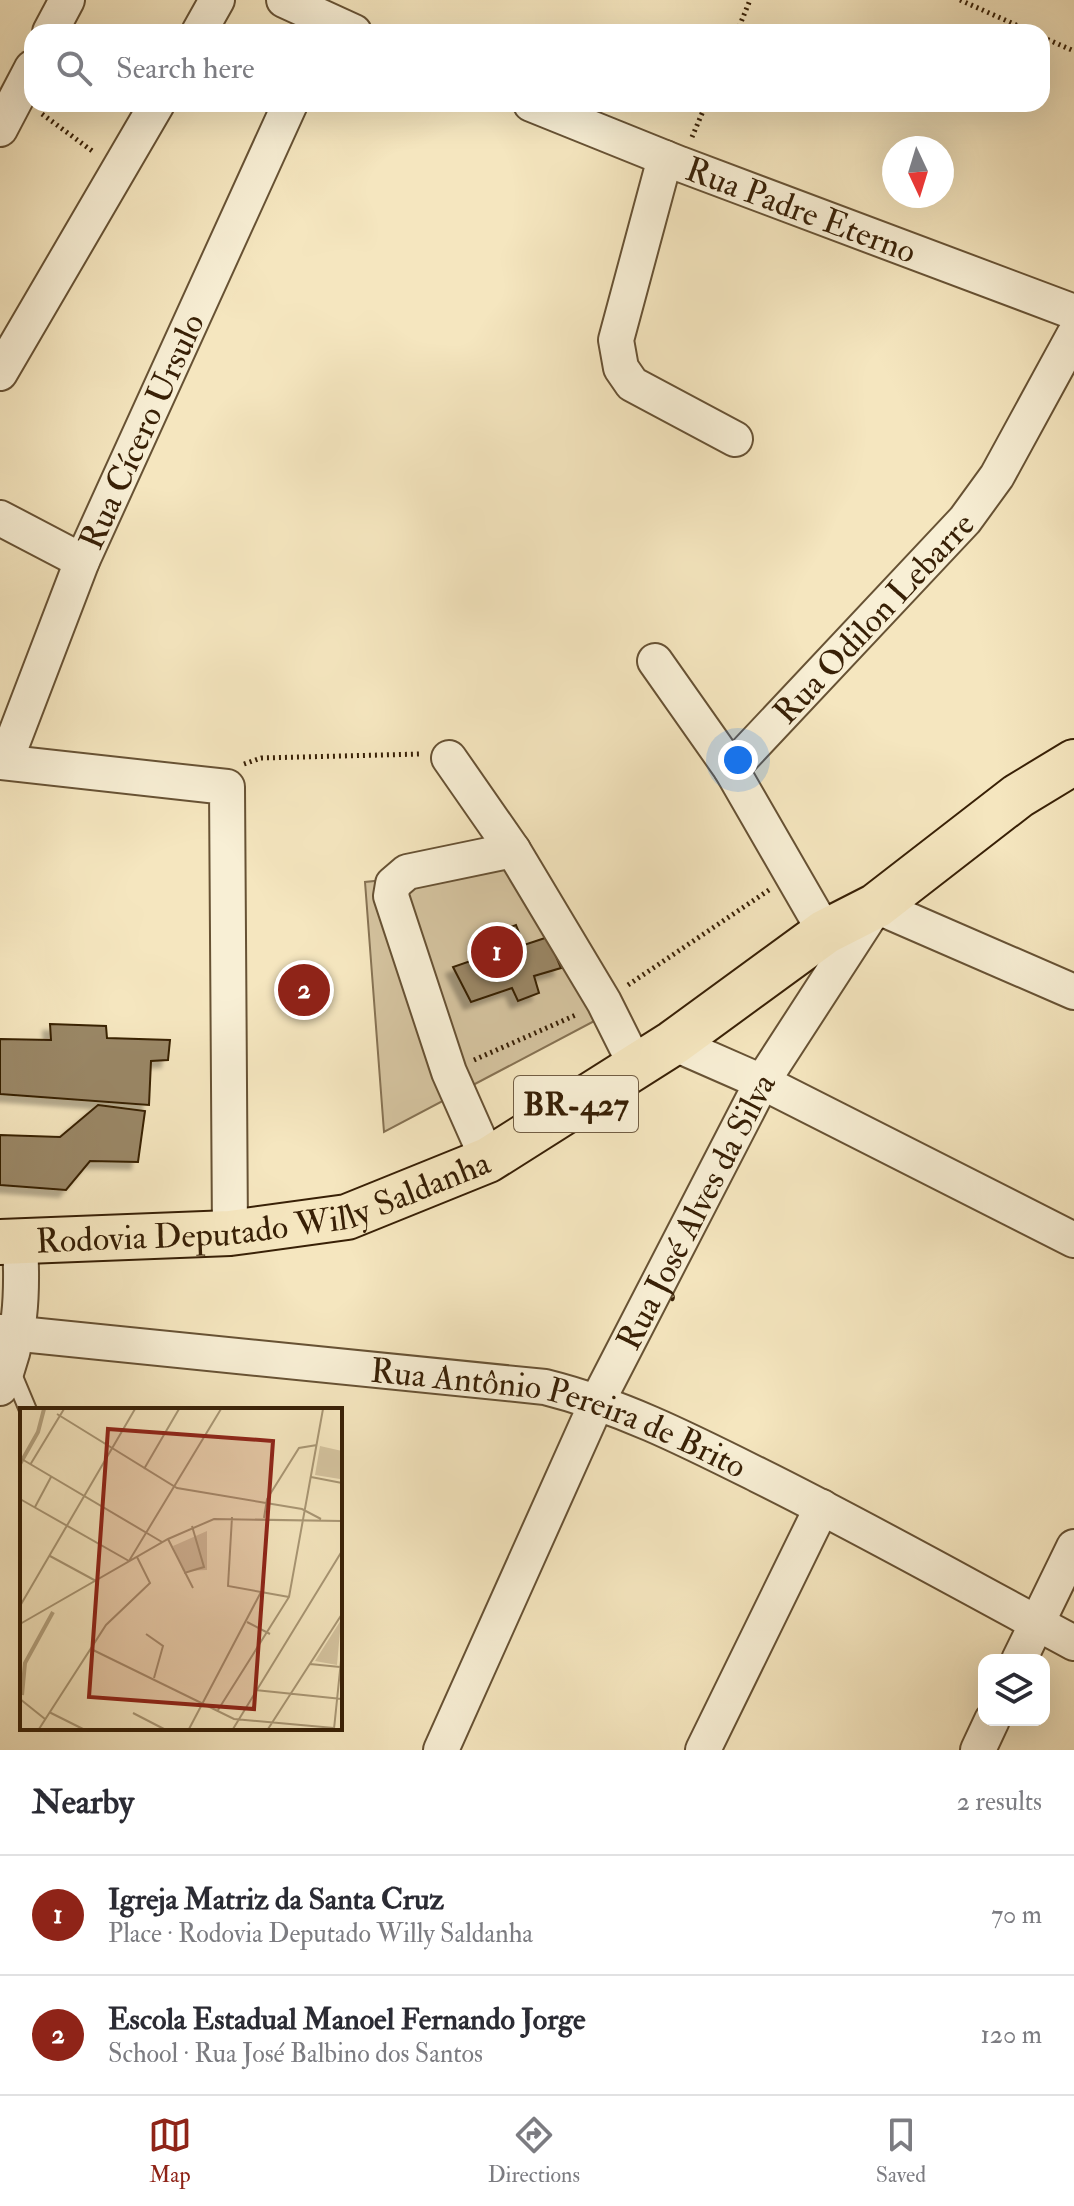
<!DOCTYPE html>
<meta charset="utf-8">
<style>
body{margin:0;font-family:"IM FELL Double Pica",serif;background:#f7f7f7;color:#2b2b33}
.controls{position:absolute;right:24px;bottom:24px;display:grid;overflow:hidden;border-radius:16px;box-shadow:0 8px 32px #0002}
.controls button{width:72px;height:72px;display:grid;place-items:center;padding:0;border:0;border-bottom:2px solid #e1e1e2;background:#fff;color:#2b2b33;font:40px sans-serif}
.compass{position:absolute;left:882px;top:136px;width:72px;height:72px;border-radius:50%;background:#fff;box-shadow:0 8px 32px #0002;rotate:176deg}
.you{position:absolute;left:738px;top:760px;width:28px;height:28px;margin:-20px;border:6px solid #fff;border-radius:50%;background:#1a73e8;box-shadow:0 0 0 12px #1a73e833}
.badge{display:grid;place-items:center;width:52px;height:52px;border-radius:50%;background:#8f2418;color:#fff;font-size:26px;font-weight:700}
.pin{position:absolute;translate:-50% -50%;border:4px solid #fff;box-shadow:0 2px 8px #0006}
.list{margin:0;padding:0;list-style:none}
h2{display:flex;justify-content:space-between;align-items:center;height:104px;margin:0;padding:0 32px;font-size:34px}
h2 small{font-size:26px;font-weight:400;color:#7c7c81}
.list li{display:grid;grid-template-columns:52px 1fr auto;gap:24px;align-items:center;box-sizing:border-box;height:120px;padding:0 32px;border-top:2px solid #e1e1e2}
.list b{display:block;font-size:30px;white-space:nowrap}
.list p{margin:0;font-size:26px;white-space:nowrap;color:#7c7c81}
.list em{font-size:26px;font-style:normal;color:#7c7c81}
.icon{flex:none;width:44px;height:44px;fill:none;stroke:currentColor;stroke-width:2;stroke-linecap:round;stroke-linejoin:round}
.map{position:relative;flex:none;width:1074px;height:1750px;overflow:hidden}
.search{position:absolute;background:#fff;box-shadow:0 8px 32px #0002;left:24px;right:24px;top:24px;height:88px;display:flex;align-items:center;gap:20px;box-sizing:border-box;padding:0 28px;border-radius:24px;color:#7c7c81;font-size:30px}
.sheet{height:344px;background:#fff}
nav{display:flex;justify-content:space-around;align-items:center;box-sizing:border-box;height:112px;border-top:2px solid #e1e1e2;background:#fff;font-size:22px;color:#7c7c81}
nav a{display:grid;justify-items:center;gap:4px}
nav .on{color:#8f2418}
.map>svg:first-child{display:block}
.green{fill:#d5c4a0;stroke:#867253;stroke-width:2}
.building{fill:#9a8766;stroke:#382006;stroke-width:2;filter:url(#shadow)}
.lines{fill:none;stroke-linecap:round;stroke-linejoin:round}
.lane-casing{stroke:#675234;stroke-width:20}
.street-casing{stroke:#675234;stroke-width:38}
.primary-casing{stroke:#382006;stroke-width:48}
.path{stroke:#382006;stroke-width:5;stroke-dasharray:2 4;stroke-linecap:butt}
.lane{stroke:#f8efd5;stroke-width:16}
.street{stroke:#f8efd5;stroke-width:34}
.primary{stroke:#f5e6bf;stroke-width:44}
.labels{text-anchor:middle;stroke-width:7;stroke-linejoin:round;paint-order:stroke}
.shield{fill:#f8efd5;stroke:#725e44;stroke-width:2}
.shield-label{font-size:32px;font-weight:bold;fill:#382006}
.street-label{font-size:34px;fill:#382006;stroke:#f8efd5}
.inset-river{fill:none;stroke:#b5a380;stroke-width:4}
.inset-road{fill:none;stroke:#a99775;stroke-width:2}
.view{fill:#8f2418;fill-opacity:0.15;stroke:#8f2418;stroke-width:4}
.inset-edge{fill:none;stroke:#382006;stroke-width:4}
</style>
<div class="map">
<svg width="1074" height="1750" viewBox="0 0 1074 1750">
<defs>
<filter id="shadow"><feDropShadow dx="-7" dy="7" stdDeviation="2" flood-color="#0004"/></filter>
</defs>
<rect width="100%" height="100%" fill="#f5e6bf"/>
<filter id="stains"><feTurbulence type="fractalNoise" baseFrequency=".0025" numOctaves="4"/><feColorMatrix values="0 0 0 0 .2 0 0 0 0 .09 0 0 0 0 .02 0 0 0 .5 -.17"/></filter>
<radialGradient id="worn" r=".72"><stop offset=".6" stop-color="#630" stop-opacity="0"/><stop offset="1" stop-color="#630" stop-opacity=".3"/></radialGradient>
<!-- green -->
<polygon class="green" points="522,866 600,1018 384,1132 365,882"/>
<!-- building -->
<g class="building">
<polygon points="516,925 524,945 548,937 561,968 534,976 539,993 518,1001 512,988 471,1002 453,967 497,952 487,936"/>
<polygon points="50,1024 106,1026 107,1038 170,1040 168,1060 151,1061 149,1105 0,1094 0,1039 51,1040"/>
<polygon points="98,1105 145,1111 138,1162 90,1161 66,1190 0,1185 0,1135 60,1137"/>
</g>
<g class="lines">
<!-- lane casing -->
<g class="lane-casing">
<polyline id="lane" points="10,1367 28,1410"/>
</g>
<!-- street casing -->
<g class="street-casing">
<g id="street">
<polyline points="284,0 354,32"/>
<polyline points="50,32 67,0"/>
<polyline points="199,32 217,0"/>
<path id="s1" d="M 531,104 L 680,164 L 1074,312"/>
<polyline points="0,129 32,68"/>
<polyline points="665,158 616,340 621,368 632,384 735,439"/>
<polyline points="0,373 157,104"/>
<polyline points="0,518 82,561"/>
<polyline points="655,661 731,769"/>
<polyline points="449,758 513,850 604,1002 636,1066"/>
<polyline points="0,762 227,787 230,1233"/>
<path id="s2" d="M 5,762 L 82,561 L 290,104"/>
<path id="s3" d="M 825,932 L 731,769 L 965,520 L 997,476 L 1074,335"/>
<polyline points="673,1043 762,1082 1074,1240"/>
<polyline points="488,1160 449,1072 391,896 393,884 407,872 513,850"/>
<path id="s4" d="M 0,1332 L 545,1387 C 621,1406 688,1440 758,1475 C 865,1528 969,1587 1074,1643"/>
<path d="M 0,1388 C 21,1339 23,1295 20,1242"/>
<polyline points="1019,1660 1074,1547"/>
<path id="s5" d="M 441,1750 L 598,1400 L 762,1082 L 876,906 L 1074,992"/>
<polyline points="703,1750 822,1507"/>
<polyline points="978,1750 992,1720"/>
</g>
</g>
<!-- primary casing -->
<g class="primary-casing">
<g id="primary">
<path id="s6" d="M 0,1242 L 230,1233 L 347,1217 L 488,1160 L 673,1043 L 825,932 L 876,906 L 1018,796 L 1074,762"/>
</g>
</g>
<!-- path -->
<g class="path">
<polyline points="960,0 1032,32"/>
<polyline points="737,32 750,0"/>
<polyline points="1042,37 1074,51"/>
<polyline points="42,114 95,153"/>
<polyline points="692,137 706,104"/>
<polyline points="244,764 261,758 421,754"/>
<polyline points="628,985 769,890"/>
<polyline points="474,1060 578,1014"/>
</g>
<!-- lane -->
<use href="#lane" class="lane"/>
<!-- street -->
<use href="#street" class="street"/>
<!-- primary -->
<use href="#primary" class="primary"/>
</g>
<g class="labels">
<!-- shield labels -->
<rect class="shield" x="514" y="1076" width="124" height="56" rx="6"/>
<g class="shield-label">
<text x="576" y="1115">BR-427</text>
</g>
<!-- street labels -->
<g class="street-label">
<text dy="12" stroke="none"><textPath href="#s1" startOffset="290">Rua Padre Eterno</textPath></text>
<text dy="12" stroke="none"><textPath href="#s2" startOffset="358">Rua Cícero Ursulo</textPath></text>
<text dy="12" stroke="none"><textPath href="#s3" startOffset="396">Rua Odilon Lebarre</textPath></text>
<text dy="12" stroke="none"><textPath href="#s6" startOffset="268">Rodovia Deputado Willy Saldanha</textPath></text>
<text dy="12" stroke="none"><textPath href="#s5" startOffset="596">Rua José Alves da Silva</textPath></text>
<text dy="12" stroke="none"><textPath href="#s4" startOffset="568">Rua Antônio Pereira de Brito</textPath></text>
</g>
</g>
<!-- overview -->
<g transform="translate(20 1408)">
<rect width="322" height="322" fill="#f5e6bf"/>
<path d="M 300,38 L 322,43 L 320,71 L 295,67 ZM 187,123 L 187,162 L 163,163 L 153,138 ZM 321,212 L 317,257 L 295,253 Z" fill="#d5c4a0"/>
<path class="inset-river" d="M 0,56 L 18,24 L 24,1M 2,287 L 5,255 L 33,204"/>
<path class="inset-road" d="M 37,6 L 157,80 L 282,101 L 301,111M 0,50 L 142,134M 10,57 L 44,1M 124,61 L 159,1M 291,69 L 322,75M 0,91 L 109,153 L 201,1M 15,99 L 31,69M 212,109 L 208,178 L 269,189M 244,110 L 247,91 L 279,40 L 297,37M 148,131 L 173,180M 30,148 L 76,173M 164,165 L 184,159 L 172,118M 0,198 L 115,1M 227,214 L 250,226M 0,216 L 148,131 L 194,111 L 322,113M 126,226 L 143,238 L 134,270M 71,241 L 214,311 L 314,320M 290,256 L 320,259M 235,282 L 322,291M 0,291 L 25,311M 198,302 L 269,189 L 303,1M 29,304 L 63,321M 113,305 L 144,321M 19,321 L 86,217 L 130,175 L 117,149M 169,321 L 241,184M 213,321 L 322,143M 248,321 L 322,206M 314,321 L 322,243"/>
<path class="view" d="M 88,21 L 253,33 L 234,301 L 69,289 Z"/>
<rect width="322" height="322" class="inset-edge"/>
</g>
<rect width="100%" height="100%" filter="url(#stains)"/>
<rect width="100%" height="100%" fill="url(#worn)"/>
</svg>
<div class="controls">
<button><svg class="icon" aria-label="layers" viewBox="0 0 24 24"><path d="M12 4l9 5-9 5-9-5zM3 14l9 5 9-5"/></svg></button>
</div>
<svg class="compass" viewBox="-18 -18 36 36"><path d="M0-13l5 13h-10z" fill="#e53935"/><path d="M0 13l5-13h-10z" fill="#7c7c81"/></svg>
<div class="you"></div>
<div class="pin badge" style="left:497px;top:952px">1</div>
<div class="pin badge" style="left:304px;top:990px">2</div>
<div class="search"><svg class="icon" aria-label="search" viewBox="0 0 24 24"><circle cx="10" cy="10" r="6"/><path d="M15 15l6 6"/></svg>Search here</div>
</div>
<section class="sheet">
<h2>Nearby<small>2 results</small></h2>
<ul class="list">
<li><span class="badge">1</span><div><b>Igreja Matriz da Santa Cruz</b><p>Place · Rodovia Deputado Willy Saldanha</p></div><em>70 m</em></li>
<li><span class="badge">2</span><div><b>Escola Estadual Manoel Fernando Jorge</b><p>School · Rua José Balbino dos Santos</p></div><em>120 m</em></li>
</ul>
</section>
<nav>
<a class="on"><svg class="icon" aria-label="map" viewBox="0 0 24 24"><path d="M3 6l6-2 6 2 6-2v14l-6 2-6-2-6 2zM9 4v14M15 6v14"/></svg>Map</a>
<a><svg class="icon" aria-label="directions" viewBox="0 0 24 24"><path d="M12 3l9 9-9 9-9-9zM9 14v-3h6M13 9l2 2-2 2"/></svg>Directions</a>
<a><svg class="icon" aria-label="saved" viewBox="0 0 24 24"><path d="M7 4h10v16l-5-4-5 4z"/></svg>Saved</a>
</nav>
